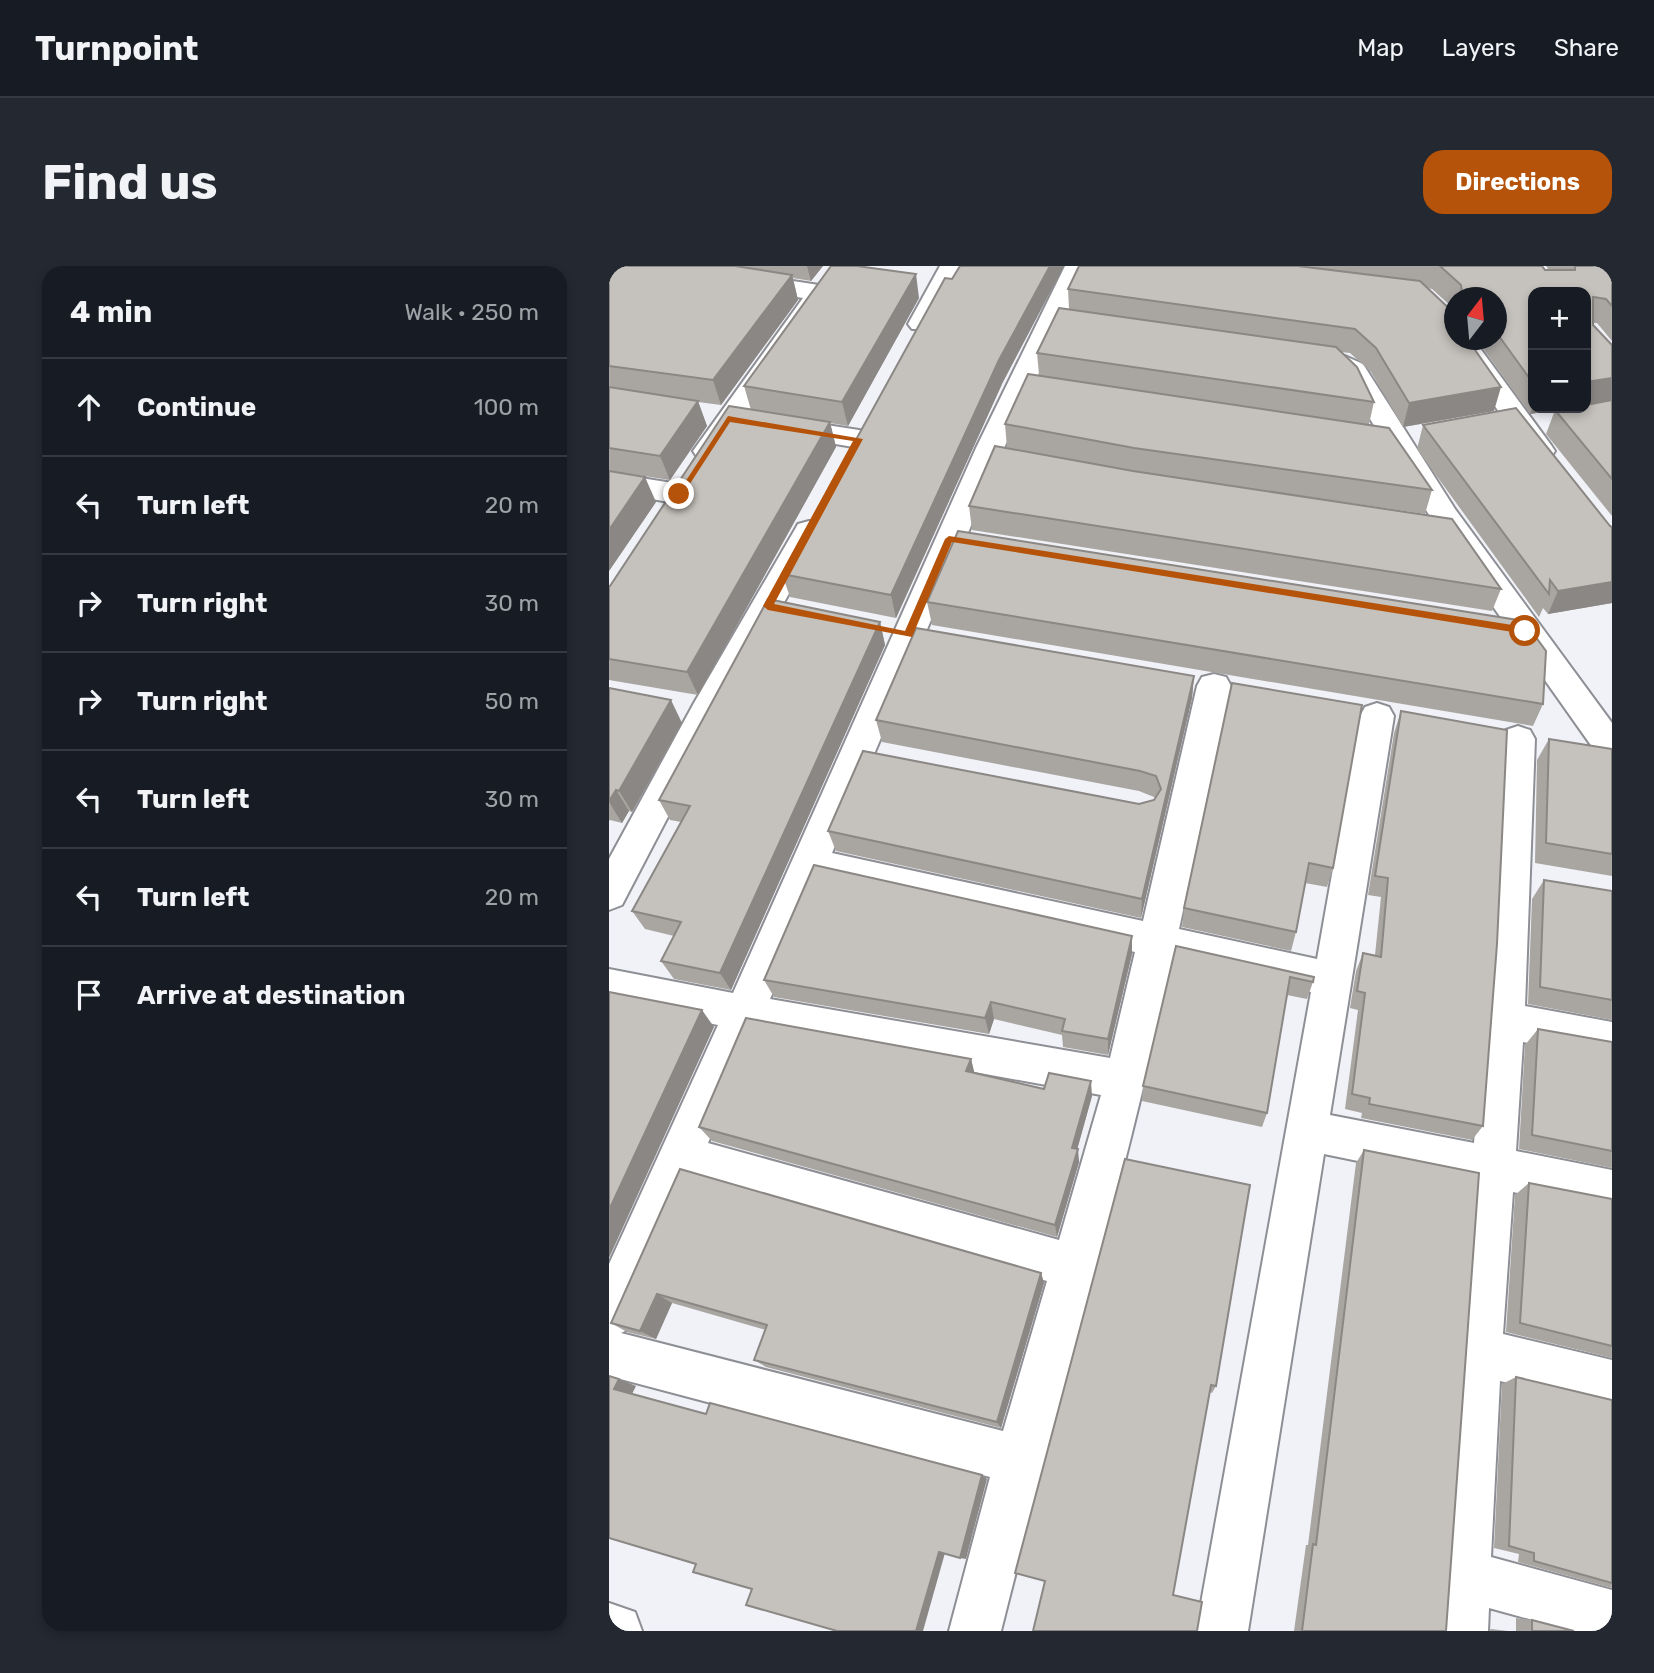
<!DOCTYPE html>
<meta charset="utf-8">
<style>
body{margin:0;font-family:Rubik,sans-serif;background:#242831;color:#f1f3f6}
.controls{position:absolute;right:21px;top:21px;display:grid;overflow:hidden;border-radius:14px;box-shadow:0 4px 10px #0003}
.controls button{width:63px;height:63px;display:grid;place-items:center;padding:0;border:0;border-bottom:2px solid #363941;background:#171b24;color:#f1f3f6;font:35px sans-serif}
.compass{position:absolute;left:835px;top:21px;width:63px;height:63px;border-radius:50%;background:#171b24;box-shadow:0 4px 10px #0003;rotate:16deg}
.stop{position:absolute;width:21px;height:21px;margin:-16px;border:5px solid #b45309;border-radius:50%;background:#fff}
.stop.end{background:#b45309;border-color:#fff;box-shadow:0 2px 7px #0008}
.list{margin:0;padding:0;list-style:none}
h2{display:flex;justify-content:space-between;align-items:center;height:91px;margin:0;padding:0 28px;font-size:30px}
h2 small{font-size:23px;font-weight:400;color:#9ea1a6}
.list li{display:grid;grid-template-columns:46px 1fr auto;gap:21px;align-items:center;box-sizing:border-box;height:98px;padding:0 28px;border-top:2px solid #363941}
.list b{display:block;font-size:26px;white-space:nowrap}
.list em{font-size:23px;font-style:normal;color:#9ea1a6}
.icon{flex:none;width:38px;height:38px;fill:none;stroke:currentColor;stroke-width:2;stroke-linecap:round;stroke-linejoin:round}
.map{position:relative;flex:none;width:1003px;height:1365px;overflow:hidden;border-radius:21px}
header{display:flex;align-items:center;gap:42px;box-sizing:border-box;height:98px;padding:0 35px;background:#171b24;border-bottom:2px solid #363941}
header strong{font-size:33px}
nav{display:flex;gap:38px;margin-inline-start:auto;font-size:24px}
.intro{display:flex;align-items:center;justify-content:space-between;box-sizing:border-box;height:168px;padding:0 42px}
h1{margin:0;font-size:49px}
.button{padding:18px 32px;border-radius:21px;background:#b45309;color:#fff;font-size:24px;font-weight:700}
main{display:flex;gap:42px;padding:0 42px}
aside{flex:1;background:#171b24;border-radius:21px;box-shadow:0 4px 10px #0003}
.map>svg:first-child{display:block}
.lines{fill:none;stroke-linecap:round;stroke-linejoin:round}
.minor-casing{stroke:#8d8f95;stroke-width:4}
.minor{fill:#fff;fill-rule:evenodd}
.wall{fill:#a9a6a2}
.shaded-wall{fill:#8a8784}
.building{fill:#c5c1bc;stroke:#8a8784;stroke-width:2}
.route{fill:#b45309}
</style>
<header>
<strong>Turnpoint</strong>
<nav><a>Map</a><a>Layers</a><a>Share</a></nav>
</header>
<div class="intro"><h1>Find us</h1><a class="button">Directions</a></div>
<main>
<aside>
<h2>4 min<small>Walk · 250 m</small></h2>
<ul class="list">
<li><svg class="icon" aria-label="ahead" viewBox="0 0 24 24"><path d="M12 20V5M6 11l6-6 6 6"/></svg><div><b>Continue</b></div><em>100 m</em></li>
<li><svg class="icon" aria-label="left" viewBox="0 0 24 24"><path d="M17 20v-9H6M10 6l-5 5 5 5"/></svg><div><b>Turn left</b></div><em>20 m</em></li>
<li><svg class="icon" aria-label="right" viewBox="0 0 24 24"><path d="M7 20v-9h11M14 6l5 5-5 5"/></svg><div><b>Turn right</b></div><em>30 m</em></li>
<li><svg class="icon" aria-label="right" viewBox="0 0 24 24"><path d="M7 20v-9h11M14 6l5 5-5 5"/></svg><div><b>Turn right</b></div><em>50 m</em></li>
<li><svg class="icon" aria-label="left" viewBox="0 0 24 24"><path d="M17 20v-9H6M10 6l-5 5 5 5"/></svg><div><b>Turn left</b></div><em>30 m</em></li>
<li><svg class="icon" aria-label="left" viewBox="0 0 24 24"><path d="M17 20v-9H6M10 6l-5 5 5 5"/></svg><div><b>Turn left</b></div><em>20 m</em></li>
<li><svg class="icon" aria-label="arrive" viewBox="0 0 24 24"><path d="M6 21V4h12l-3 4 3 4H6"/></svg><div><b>Arrive at destination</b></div></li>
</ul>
</aside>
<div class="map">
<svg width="1003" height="1365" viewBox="0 0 1003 1365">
<rect width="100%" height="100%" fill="#f0f2f8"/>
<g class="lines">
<!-- minor casing -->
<g class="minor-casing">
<g id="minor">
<polygon points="26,0 85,0 210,19 219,22 223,27 108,191 98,194 88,191 84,185 194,32 38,7 29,5"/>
<polygon points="331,0 355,0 321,63 303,63 299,58"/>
<path d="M 456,0 L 480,0 L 395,182 L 223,587 L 534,655 L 588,420 L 593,411 L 605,408 L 617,411 L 622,420 L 570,663 L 708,693 L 751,450 L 756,441 L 768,437 L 780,441 L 785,450 L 721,849 L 865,877 L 880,696 L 892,473 L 897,464 L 909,460 L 921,464 L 926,473 L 916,740 L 1003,756 L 1003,792 L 914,776 L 907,885 L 1003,904 L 1003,946 L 904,926 L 894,1068 L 1003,1094 L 1003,1142 L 891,1115 L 882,1291 L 1003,1324 L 1003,1365 L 964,1365 L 880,1342 L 879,1365 L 827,1365 L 861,918 L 715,888 L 639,1365 L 587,1365 L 702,726 L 563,695 C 515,921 448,1140 392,1365 L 340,1365 L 381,1211 L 0,1110 L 0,998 L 109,759 L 0,737 L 0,703 L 124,727 L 367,182 ZM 211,615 L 526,686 L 501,792 L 161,733 ZM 146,766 L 492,829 L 450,974 L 99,877 ZM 83,913 L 438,1015 L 394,1165 L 12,1067 L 16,1065 Z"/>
<polygon points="843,68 846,68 846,74 865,74 942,179 946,185 942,191 932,194 922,191 839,74"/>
<polygon points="736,90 754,98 846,243 1003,457 1003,496 991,492 825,257 734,109 723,98 727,92"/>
<polygon points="172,152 250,164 260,167 264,173 260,179 250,182 162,167 158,161 162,155"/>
<polygon points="0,207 70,218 80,221 85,228 80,235 70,238 0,225"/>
<polygon points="200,255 211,258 215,265 112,449 13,639 0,644 0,593 85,437 185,265 189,258"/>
<polygon points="0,1337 26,1346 33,1365 0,1365"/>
</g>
</g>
<!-- minor -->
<use href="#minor" class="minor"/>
</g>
<!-- wall -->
<g class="wall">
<polygon points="0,0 214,0 202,15 184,12 189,34 112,139 89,136 98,160 61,214 15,207 47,236 0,305"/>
<polygon points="470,0 933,0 936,4 940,4 937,0 1003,0 1003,75 988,57 984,57 924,26 924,142 1003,134 1003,250 937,168 946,144 921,148 868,74 887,74 887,32 845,32 845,43 823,23 818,22 843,51 885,145 794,161 762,106 741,87 732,86 765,136 760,158 823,224 816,248 598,216 892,323 883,345 363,264 360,240 398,182 396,158 430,109 428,87 460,43 459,23"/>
<polygon points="310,32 239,160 221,157 227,181 89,429 0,414 0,320 142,144 135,120"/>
<polygon points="393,118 287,352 181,331 173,308"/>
<polygon points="814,159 1003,261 1003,337 939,348 934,342 930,351 808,183"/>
<polygon points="318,336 934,438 924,460 323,359"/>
<polygon points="271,356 276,379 122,724 65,713 52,695 65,670 36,663 23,645 72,556 61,554 50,534"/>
<polygon points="585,410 583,432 532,652 227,585 219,565 530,538 545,534 546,532 545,531 530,525 273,476 267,454"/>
<polygon points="623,417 724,602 718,621 696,617 687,666 682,685 573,661 575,642"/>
<polygon points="0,423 73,457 23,546 20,545 13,557 1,554 0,555"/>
<polygon points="792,445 874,860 863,874 752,852 753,847 736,843 749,744 741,742 747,705 754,687 766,689 772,631 759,629 785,467"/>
<polygon points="940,473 1003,483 1003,610 926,597 928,494"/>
<polygon points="935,614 1003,625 1003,754 919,738 923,633"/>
<polygon points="567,680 704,716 698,733 678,729 658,847 653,861 533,835 534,820"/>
<polygon points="523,688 499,789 454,781 453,769 385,753 380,768 165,731 155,714"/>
<polygon points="929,763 1003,776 1003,902 910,883 916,779"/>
<polygon points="362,793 365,807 435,823 483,830 468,883 470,896 448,971 103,875 90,861"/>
<polygon points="755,884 837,1365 685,1365 697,1279 699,1279 747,897"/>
<polygon points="516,893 607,1120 603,1127 601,1126 564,1329 436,1315"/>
<polygon points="71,903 432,1007 435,1017 392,1162 157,1101 145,1094 157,1064 63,1037 47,1073 18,1066 2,1057"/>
<polygon points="920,917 1003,933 1003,1092 897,1066 906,929"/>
<polygon points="907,1111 1003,1134 1003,1322 909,1296 910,1288 885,1282 893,1118"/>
<polygon points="907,1352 923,1354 965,1365 907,1365"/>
<polygon points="882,1363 899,1365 880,1365"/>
</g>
<!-- shaded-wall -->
<g class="shaded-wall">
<polygon points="198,0 214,0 202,15"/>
<polygon points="441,0 455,0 393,118 287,352 282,329 390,94"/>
<polygon points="307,8 310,32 239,160 233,136"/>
<polygon points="183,9 189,34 112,139 104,114"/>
<polygon points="1003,112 1003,134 977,139 977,116"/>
<polygon points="892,121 885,145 794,161 800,137"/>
<polygon points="89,135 98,160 61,214 51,190"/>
<polygon points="924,140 924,142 959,142 921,148"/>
<polygon points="221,156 227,181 89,429 78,406"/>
<polygon points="36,211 47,236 0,305 0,264"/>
<polygon points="1003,316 1003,337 939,348 949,325"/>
<polygon points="271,356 276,379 122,724 111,707"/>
<polygon points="585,410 583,432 532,652 533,633"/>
<polygon points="62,434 73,457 23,546 10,525"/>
<polygon points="7,524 20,545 13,557 0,536"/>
<polygon points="523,670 523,688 499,789 499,773"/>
<polygon points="382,736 385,753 380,768 376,752"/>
<polygon points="93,744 105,761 0,992 0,944"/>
<polygon points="362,793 366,809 357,805"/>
<polygon points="482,815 483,830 465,895 463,882"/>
<polygon points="469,883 470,896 448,971 446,959"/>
<polygon points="432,1007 435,1017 392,1162 388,1156"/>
<polygon points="48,1028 63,1037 47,1073 31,1065"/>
<polygon points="10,1113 27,1120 22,1130 5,1123"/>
<polygon points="373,1209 378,1213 357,1293 351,1292"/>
<polygon points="330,1286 336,1287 314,1365 307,1365"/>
</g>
<!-- building -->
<g class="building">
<polygon points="0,0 126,0 183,9 104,114 0,100"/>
<polygon points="222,0 248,0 307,8 233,136 135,120"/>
<polygon points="351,0 441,0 390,94 282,329 173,308 336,12 343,13"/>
<polygon points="470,0 689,0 811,15 845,47 843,51 845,54 845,74 859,74 892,121 800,137 767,82 746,63 459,23"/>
<polygon points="831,0 933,0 936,4 966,4 966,0 1003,0 1003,40 997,33 984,31 984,59 1003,79 1003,112 977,116 977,26 924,26 924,117 887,66 887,32 854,32 852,19"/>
<polygon points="450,42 727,81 748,101 765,136 428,87"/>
<polygon points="419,108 780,162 823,224 525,182 396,158"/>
<polygon points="0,121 89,135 51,190 0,182"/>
<polygon points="1003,134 1003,213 946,144 959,142 977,142 977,139"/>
<polygon points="120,140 221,156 78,406 0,393 0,320 1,320"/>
<polygon points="907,142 1001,260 1003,261 1003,316 949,325 941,314 940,328 814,159"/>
<polygon points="386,180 524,205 843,253 892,323 360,240"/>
<polygon points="0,205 36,211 0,264"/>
<polygon points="349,265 915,355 937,385 934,438 318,336"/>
<polygon points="159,333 271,356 111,707 52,695 72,656 23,645 81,540 50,534"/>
<polygon points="307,362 585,410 533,633 219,565 254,485 530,538 545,534 552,523 547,510 531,505 267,454"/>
<polygon points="623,417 753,439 724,602 700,597 687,666 575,642"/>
<polygon points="0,422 62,434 10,525 7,524 0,535"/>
<polygon points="792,445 898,464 888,678 874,860 760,838 761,832 743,828 756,727 748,725 754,687 772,691 779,612 766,610"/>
<polygon points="940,473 1003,483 1003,588 937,577"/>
<polygon points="205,599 523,670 499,773 453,765 456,753 382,736 376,752 155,714"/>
<polygon points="935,614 1003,625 1003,734 931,721"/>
<polygon points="567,680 705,711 704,716 681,711 658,847 534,820"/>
<polygon points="0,726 93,744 0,944"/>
<polygon points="137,752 362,793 357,805 435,823 440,807 482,815 463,882 469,883 446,959 90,861"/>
<polygon points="929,763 1003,776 1003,885 923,869"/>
<polygon points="755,884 870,907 837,1365 693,1365 704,1278 707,1279"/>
<polygon points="516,893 641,919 607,1120 602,1119 564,1329 593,1336 588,1365 424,1365 436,1315 406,1307"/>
<polygon points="71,903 432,1007 388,1156 145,1094 158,1059 48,1028 31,1065 2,1057"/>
<polygon points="920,917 1003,933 1003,1080 911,1057"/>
<polygon points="0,1110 10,1113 5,1123 97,1148 101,1137 373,1209 351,1292 330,1286 307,1365 228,1365 137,1339 143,1323 84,1306 87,1298 0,1272"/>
<polygon points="907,1111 1003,1134 1003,1317 925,1295 925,1287 900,1280"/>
<polygon points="923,1354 965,1365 923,1365"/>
</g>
<!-- route -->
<polygon class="route" points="119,150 254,173 165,338 296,365 336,273 340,270 916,361 920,365 916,368 343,276 303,371 159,344 154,340 244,175 121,156 73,230 67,230"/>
</svg>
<div class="controls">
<button>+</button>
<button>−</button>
</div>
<svg class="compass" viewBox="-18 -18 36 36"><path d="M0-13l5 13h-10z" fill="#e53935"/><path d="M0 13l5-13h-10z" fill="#9ea1a6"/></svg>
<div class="stop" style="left:916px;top:365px"></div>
<div class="stop end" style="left:70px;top:228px"></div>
</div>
</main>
